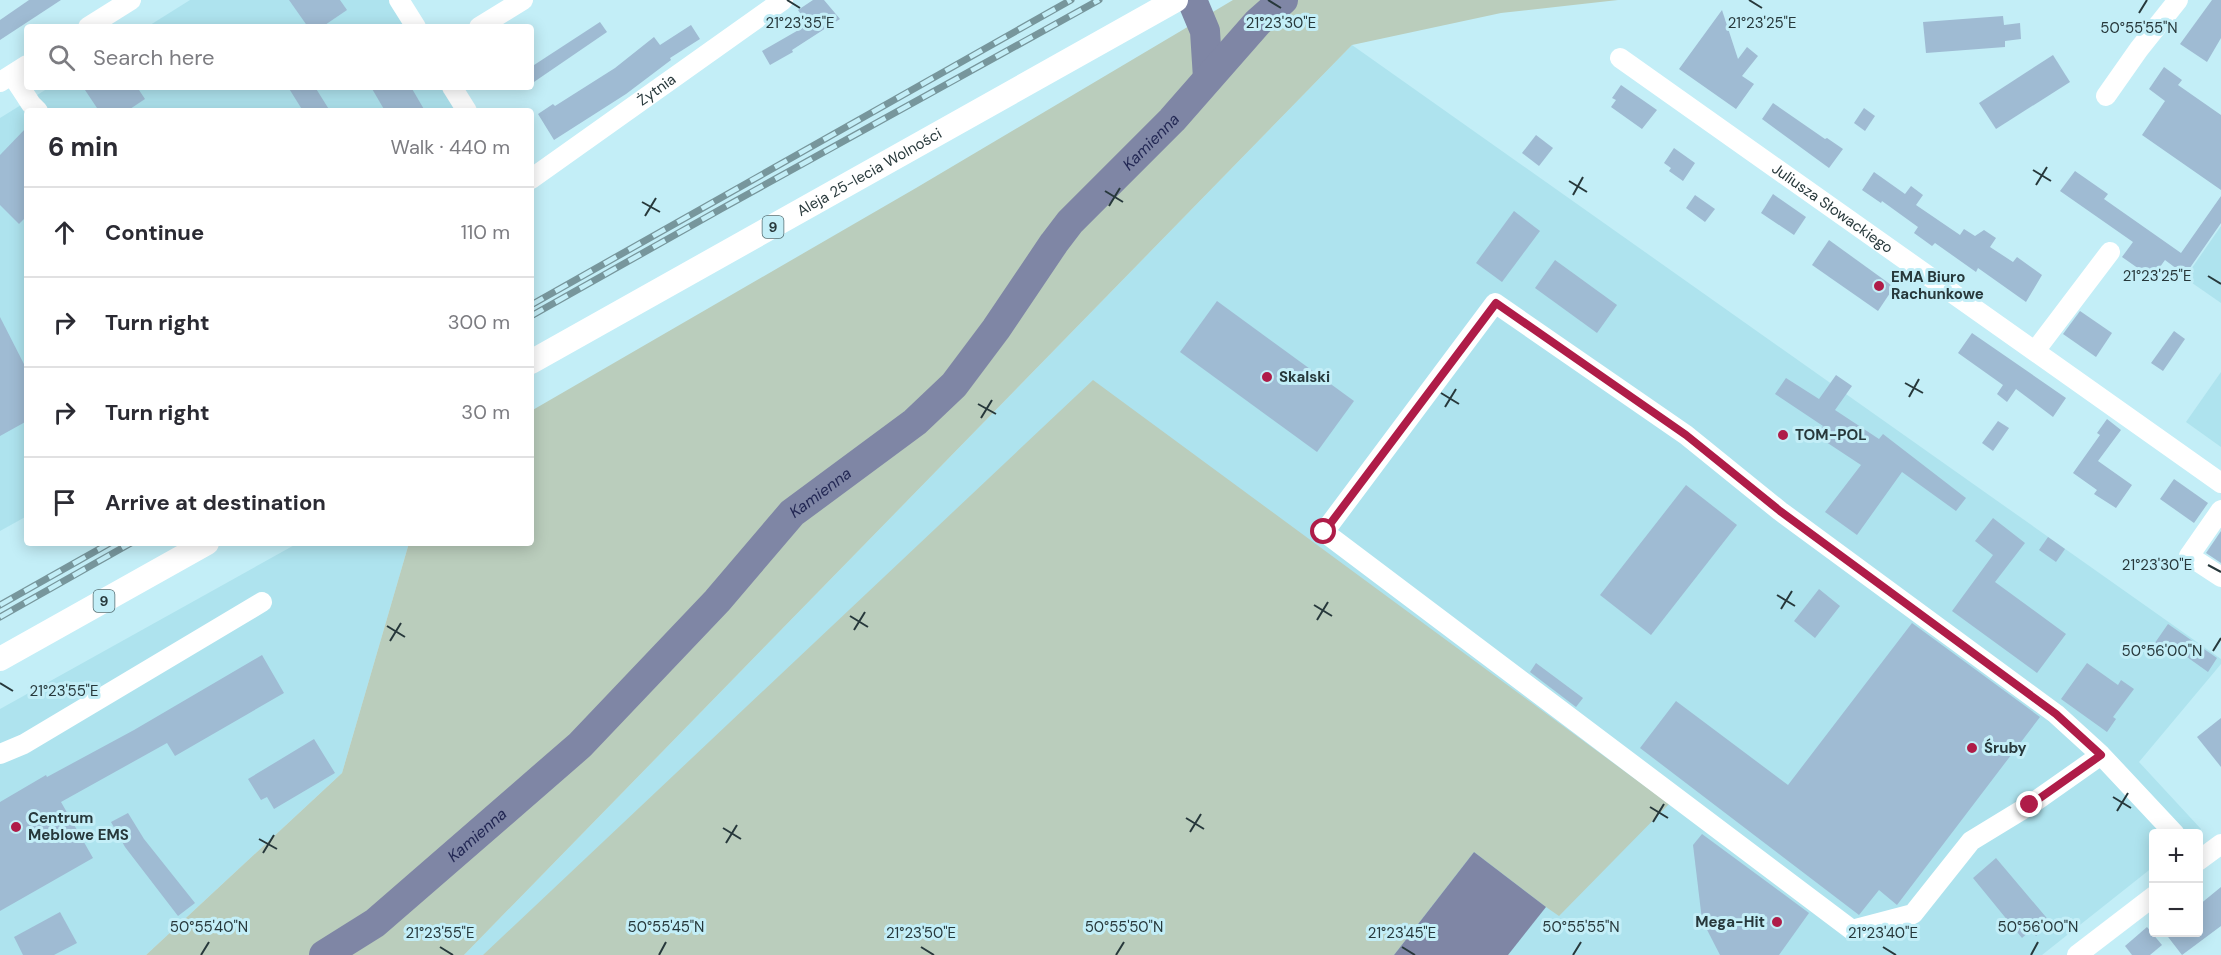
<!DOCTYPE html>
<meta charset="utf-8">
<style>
body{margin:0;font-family:"DM Sans",sans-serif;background:#f7f7f7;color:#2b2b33}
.controls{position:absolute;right:18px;bottom:18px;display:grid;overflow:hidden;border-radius:6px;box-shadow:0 3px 15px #0003}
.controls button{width:54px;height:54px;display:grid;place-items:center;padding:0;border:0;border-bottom:2px solid #e1e1e2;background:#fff;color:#2b2b33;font:30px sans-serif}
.stop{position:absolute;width:18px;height:18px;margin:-14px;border:4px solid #af1c48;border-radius:50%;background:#fff}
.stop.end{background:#af1c48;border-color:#fff;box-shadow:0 2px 6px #0008}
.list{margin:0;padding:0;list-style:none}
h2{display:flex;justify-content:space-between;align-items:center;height:78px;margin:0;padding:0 24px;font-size:26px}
h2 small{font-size:20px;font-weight:400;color:#7c7c81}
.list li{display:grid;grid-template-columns:39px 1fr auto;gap:18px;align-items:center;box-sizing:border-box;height:90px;padding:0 24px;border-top:2px solid #e1e1e2}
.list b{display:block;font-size:22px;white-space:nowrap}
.list em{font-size:20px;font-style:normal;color:#7c7c81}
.icon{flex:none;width:33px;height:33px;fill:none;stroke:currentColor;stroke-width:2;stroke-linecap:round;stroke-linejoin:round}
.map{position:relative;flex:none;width:2221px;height:955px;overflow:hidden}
.search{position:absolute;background:#fff;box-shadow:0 3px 15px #0003;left:24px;top:24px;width:510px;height:66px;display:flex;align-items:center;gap:15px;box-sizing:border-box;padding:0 21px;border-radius:6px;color:#7c7c81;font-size:22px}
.panel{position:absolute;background:#fff;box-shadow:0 3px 15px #0003;left:24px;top:108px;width:510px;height:438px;border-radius:6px}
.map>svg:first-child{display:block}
.built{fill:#aee3ee}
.green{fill:#bacdbc}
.water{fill:#7f86a5}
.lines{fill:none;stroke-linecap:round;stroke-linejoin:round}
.river{stroke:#7f86a5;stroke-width:30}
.building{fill:#9fbbd3}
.minor{stroke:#fff;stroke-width:20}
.major{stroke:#fff;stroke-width:24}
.rail-casing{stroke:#77969c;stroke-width:7}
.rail{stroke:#c3eef7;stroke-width:4.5;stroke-dasharray:14;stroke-linecap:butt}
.route{stroke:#af1c48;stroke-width:8}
.ticks{fill:none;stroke:#27383b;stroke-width:2}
.poi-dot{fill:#af1c48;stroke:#c3eef7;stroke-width:2}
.labels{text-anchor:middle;stroke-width:6;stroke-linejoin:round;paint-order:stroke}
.shield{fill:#c3eef7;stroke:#566f73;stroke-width:1.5}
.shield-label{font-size:14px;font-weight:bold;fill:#27383b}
.street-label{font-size:15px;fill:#27383b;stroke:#c3eef7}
.poi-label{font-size:15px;font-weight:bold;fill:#27383b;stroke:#c3eef7;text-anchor:start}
.water-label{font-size:16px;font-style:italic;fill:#232854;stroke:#c3eef7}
.ticks-label{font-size:15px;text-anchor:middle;fill:#27383b;stroke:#c3eef7;stroke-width:6;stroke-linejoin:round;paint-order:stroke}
</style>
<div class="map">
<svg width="2221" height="955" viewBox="0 0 2221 955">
<rect width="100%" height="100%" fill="#c3eef7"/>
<!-- built -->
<g class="built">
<polygon points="190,0 393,0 409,27 147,27"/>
<polygon points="1352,45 2221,659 2221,664 2139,762 2201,829 2196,833 2154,834 2153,867 2042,955 464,955"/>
<polygon points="50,87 446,87 461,111 27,111 27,516 0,531 0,118"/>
<polygon points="2221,226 2221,303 2185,278"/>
<polygon points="2221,372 2221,447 2186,422"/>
<polygon points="298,543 409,543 342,773 146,955 0,955 0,709"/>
</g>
<!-- green -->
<g class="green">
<polygon points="1233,0 1618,0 1501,13 1352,45 464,955 146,955 342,773 409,543 531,543 531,411 916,188"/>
<polygon points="1093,380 1669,804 1559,916 1546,907 1474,852 1394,955 483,955"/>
</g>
<!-- water -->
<polygon class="water" points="1474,852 1546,907 1508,955 1394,955"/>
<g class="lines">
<!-- river -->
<g class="river">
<polyline points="1192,0 1205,31 1208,78"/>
<path id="s1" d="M 324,955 L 375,923 L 580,745 L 717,601 L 792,513 L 915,422 L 954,385 L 996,329 L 1054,243 L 1070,222 L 1172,120 L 1258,22 L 1283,0"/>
</g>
</g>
<!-- building -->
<g class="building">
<polygon points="29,0 61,0 0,40 0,20"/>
<polygon points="289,0 340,0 347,10 322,27 308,27"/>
<polygon points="813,0 824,0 840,19 792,50 793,52 770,65 762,51 802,28 797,19 802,16 798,10"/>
<polygon points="2212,0 2221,0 2221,38 2207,62 2180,44"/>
<polygon points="1722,10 1738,59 1747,47 1758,56 1742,76 1754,84 1736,109 1679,69"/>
<polygon points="2003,16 2004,25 2020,23 2021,39 2005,41 2005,47 1926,53 1923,22"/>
<polygon points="600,22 607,32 531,84 531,67"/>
<polygon points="691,25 700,39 670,58 671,60 626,94 554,140 538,114 553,104 555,106 615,68 654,37 660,45"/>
<polygon points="2053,55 2070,82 1996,129 1979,103"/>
<polygon points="2164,67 2182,80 2178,85 2221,115 2221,190 2142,135 2165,101 2149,89"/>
<polygon points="1621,85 1657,110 1642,129 1611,107 1616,100 1612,98"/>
<polygon points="83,87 137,87 145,99 127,111 99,111"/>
<polygon points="288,87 315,87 330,111 303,111"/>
<polygon points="371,87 411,87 425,111 385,111"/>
<polygon points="1773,103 1825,139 1827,138 1843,149 1829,168 1762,119"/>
<polygon points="1864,108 1875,116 1865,131 1854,123"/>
<polygon points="27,127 27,216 19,224 0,205 0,155"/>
<polygon points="1536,135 1553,148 1539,166 1522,153"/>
<polygon points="1674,148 1695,163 1683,181 1669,171 1671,168 1664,163"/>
<polygon points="2075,171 2108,194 2104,199 2181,253 2221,196 2221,223 2185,275 2165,260 2152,278 2122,257 2133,242 2060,191"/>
<polygon points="1874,172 1905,194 1911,186 1923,195 1916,205 1960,235 1964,229 1975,236 1984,230 1996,238 1990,247 2013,262 2017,257 2042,275 2026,302 1978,268 1976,272 1935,243 1932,246 1914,233 1918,227 1882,201 1881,203 1862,190"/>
<polygon points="1773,194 1806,217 1794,235 1761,213"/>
<polygon points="1695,195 1715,209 1705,222 1686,208"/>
<polygon points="1514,211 1540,231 1502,282 1476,263"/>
<polygon points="1829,240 1894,287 1878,311 1812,265"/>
<polygon points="1555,260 1617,305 1597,333 1535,288"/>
<polygon points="1217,301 1354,401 1317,452 1180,352"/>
<polygon points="2080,311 2112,333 2096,357 2063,334"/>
<polygon points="0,317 27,370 27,421 0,436"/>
<polygon points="2174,331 2185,339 2163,371 2151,363"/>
<polygon points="1972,333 2066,398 2053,417 2016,389 2007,402 1997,394 2003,385 1958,353"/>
<polygon points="1836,375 1852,386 1835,410 1879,439 1883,434 1966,498 1956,511 1902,472 1857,535 1825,512 1861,465 1817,436 1823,426 1775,394 1786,378 1819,399"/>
<polygon points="2107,419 2121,430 2098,461 2132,485 2116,508 2094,494 2097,490 2073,473 2100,435 2097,433"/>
<polygon points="1998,421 2009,428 1993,451 1982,443"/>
<polygon points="2174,479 2208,503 2194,523 2160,499"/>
<polygon points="1686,485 1737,525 1651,635 1600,595"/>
<polygon points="1993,518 2025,543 1995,582 2066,634 2037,673 1952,611 1993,555 1975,541"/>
<polygon points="2221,531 2221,563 2206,553"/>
<polygon points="2048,537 2065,549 2056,562 2039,550"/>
<polygon points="1819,589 1840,606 1815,638 1794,621"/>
<polygon points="1912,623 2040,717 1897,905 1879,890 1859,915 1640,748 1676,701 1788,785"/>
<polygon points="2168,624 2217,658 2208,672 2180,652 2176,658 2166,651 2161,657 2150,650"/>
<polygon points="262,655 284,693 175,756 167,743 61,802 93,858 0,911 0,802 46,775 47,777 134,730"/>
<polygon points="1536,663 1583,698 1576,707 1530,672"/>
<polygon points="2087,663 2118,685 2121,680 2134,689 2113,717 2116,719 2107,732 2061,699"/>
<polygon points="2221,718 2221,767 2197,737"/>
<polygon points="314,739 335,773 274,809 267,797 261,800 248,779"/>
<polygon points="128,813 144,839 195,903 178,916 125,847 111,822"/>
<polygon points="1702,834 1809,913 1779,955 1720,955 1702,920 1693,845"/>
<polygon points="1996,858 2051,923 2036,936 2031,930 2022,938 1973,878"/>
<polygon points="2221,887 2221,926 2182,955 2165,933 2199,933 2199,905"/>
<polygon points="60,912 77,943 54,955 23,955 14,937"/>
<polygon points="2147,927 2162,945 2150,955 2132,955 2125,946"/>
</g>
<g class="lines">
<!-- minor -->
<g class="minor">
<polyline points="399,0 416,27"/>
<polyline points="88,27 131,0"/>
<polyline points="479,27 523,0"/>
<path id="s2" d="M 1620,58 L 2221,483"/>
<polyline points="12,75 31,104 38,111"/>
<polyline points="0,82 27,65"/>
<polyline points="452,87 467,111"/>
<polyline points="2106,96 2139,49 2178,0"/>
<path id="s3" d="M 531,179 L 783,0"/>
<polyline points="2035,351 2110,252"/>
<polyline points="2221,510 2189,556 2221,577"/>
<polyline points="0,754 24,744 262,602"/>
<polyline points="2101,755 2030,805 1971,841 1913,914 1852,930 1324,532 1495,303 1686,435 1780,511 2056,714 2101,755 2175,834"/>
<polyline points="2198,861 2221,844"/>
<polyline points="2077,955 2154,896"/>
</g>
<!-- major -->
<g class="major">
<path id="s4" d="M 531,362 L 1176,0"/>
<polyline points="0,659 207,543"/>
</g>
<!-- rail casing -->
<g class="rail-casing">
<g id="rail">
<polyline points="531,305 1071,0"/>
<polyline points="531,316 721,209 1099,0"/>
<polyline points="0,605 110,543"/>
<polyline points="0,617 131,543"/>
</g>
</g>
<!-- rail -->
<use href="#rail" class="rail"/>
</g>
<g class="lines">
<!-- route -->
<polyline class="route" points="1324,532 1496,303 1686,435 1780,511 2056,714 2101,755 2030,805"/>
</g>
<!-- ticks -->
<path class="ticks" d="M 787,0 L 800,8M 1268,0 L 1281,8M 1749,0 L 1762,8M 2139,13 L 2147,0M 2033,170 L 2051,181M 1569,181 L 1587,192M 2036,185 L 2047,167M 1105,191 L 1123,202M 1573,195 L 1583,177M 642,202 L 660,212M 1109,206 L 1120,188M 645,216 L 656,198M 2208,276 L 2221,284M 1905,383 L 1923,393M 1441,393 L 1459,404M 1909,397 L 1919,379M 978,404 L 996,414M 1445,407 L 1456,389M 981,418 L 992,400M 2208,565 L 2221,572M 1777,595 L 1795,606M 1314,605 L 1332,616M 1781,609 L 1792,591M 850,616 L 868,627M 1317,620 L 1328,602M 387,626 L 405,637M 854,630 L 865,612M 390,641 L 401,623M 2213,651 L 2221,638M 0,683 L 13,691M 2113,797 L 2131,808M 1650,807 L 1668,818M 2117,811 L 2128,793M 1186,818 L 1204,829M 1653,822 L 1664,804M 723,828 L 741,839M 1190,832 L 1201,814M 259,839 L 277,849M 726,843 L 737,825M 263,853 L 274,835M 440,947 L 453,955M 921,947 L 934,955M 1402,947 L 1415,955M 1883,947 L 1896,955M 201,955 L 209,942M 659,955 L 666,942M 1116,955 L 1124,942M 1573,955 L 1581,942M 2031,955 L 2038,942"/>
<!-- markers -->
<g class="poi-dot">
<circle cx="1879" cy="286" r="6"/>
<circle cx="1267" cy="377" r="6"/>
<circle cx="1783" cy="435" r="6"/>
<circle cx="1972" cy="748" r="6"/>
<circle cx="16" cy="827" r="6"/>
<circle cx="1777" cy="922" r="6"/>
</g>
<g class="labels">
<!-- shield labels -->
<g class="shield">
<rect x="762.5" y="216" width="21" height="22" rx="4.5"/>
<rect x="93.5" y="590" width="21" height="22" rx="4.5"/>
</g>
<g class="shield-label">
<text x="773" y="232">9</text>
<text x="104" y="606">9</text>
</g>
<!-- street labels -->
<g class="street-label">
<text dy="5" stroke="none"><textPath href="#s3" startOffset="154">Żytnia</textPath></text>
<text dy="5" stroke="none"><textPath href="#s4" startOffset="388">Aleja 25-lecia Wolności</textPath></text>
<text dy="5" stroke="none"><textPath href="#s2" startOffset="260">Juliusza Słowackiego</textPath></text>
</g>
<!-- poi labels -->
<g class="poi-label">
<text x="1891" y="282">EMA Biuro<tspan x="1891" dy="17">Rachunkowe</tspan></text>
<text x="1279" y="382">Skalski</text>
<text x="1795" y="440">TOM-POL</text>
<text x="1984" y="753">Śruby</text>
<text x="28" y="823">Centrum<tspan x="28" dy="17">Meblowe EMS</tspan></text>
<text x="1765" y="927" text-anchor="end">Mega-Hit</text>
</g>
<!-- water labels -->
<g class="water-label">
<text dy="6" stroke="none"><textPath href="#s1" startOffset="1167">Kamienna</textPath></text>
<text dy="6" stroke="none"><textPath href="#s1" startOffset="681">Kamienna</textPath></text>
<text dy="6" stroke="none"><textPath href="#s1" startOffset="195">Kamienna</textPath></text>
</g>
</g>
<g class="ticks-label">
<text x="800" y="28">21°23'35"E</text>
<text x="1281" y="28">21°23'30"E</text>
<text x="1762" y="28">21°23'25"E</text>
<text x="2139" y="33">50°55'55"N</text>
<text x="2157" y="281">21°23'25"E</text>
<text x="2157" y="570">21°23'30"E</text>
<text x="2162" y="656">50°56'00"N</text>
<text x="64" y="696">21°23'55"E</text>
<text x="209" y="932">50°55'40"N</text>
<text x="666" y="932">50°55'45"N</text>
<text x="1124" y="932">50°55'50"N</text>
<text x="1581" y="932">50°55'55"N</text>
<text x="2038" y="932">50°56'00"N</text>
<text x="440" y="938">21°23'55"E</text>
<text x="921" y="938">21°23'50"E</text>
<text x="1402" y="938">21°23'45"E</text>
<text x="1883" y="938">21°23'40"E</text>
</g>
</svg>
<div class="controls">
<button>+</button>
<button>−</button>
</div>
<div class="stop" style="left:1324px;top:532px"></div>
<div class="stop end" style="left:2030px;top:805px"></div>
<div class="search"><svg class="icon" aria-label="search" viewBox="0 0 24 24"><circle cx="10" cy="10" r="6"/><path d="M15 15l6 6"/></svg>Search here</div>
<section class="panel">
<h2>6 min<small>Walk · 440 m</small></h2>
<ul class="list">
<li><svg class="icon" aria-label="ahead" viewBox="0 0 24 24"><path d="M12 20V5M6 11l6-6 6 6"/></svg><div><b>Continue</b></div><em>110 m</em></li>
<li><svg class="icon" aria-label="right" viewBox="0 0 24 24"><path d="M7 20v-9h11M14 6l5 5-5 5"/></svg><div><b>Turn right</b></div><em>300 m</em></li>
<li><svg class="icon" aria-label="right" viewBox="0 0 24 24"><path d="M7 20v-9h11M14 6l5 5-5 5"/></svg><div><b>Turn right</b></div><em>30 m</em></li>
<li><svg class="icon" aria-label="arrive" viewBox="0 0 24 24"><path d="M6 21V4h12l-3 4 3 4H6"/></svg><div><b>Arrive at destination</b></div></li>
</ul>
</section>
</div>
